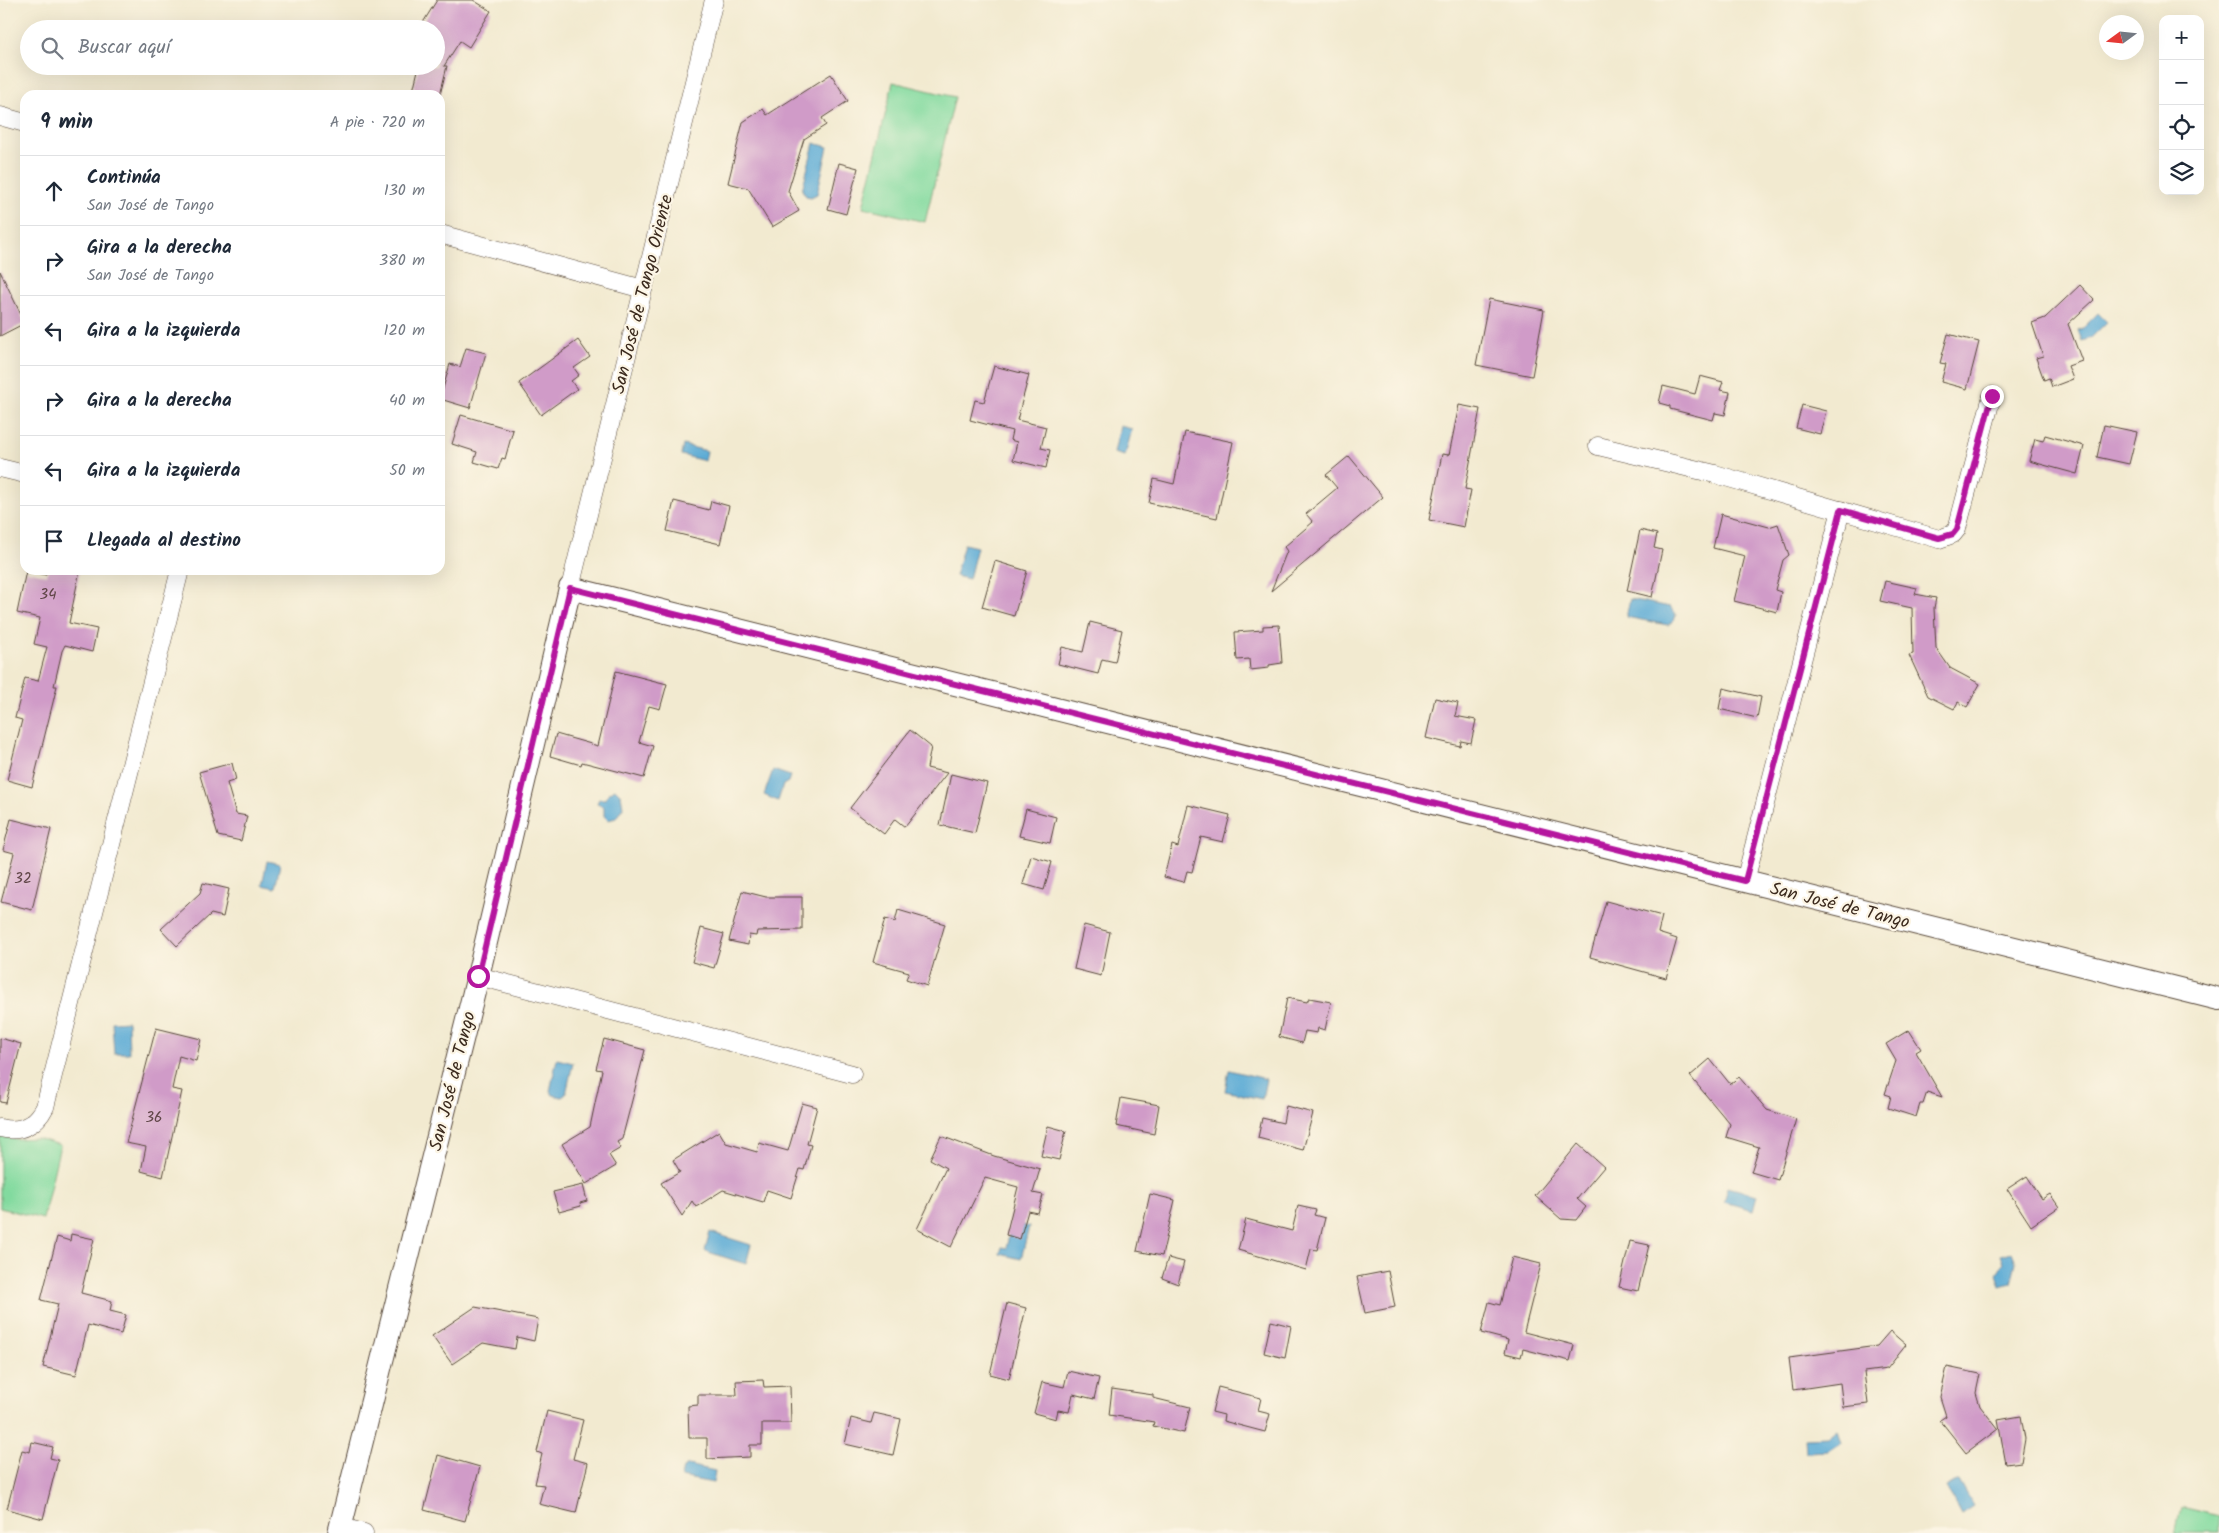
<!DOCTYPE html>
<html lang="es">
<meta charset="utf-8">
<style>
body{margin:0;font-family:Kalam,sans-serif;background:#f6f6f7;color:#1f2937}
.controls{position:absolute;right:15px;top:15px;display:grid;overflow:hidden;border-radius:10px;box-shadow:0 5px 20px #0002}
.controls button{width:45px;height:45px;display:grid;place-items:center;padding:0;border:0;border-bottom:1px solid #e0e1e3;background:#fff;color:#1f2937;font:25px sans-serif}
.compass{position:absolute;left:2099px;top:15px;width:45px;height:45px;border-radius:50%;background:#fff;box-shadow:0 5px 20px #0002;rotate:255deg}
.stop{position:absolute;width:15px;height:15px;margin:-11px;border:4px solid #b5179e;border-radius:50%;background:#fff}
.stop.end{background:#b5179e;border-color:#fff;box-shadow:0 1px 5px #0008}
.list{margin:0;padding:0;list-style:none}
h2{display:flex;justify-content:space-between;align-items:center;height:65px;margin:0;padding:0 20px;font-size:21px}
h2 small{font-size:16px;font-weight:400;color:#747a83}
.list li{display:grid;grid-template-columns:32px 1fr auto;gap:15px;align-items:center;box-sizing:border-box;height:70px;padding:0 20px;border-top:1px solid #e0e1e3}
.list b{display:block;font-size:19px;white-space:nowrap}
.list p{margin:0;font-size:16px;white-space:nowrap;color:#747a83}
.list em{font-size:16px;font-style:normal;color:#747a83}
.icon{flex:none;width:28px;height:28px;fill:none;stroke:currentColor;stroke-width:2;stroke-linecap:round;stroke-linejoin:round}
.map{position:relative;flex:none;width:2219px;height:1533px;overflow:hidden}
.search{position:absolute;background:#fff;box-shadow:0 5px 20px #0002;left:20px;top:20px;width:425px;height:55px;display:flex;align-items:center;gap:12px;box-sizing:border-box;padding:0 18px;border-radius:28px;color:#747a83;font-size:19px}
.panel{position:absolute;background:#fff;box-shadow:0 5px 20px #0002;left:20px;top:90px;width:425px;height:485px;border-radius:15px}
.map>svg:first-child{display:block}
.green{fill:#82da9f;stroke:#5e825e}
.water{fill:#5babd5;stroke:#4b6a7a}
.building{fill:#d09bc8}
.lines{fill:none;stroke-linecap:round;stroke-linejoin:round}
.minor-casing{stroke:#564739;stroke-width:19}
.tertiary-casing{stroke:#564739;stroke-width:24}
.minor{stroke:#fff;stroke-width:18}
.tertiary{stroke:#fff;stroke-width:22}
.route{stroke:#b5179e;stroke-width:6}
.labels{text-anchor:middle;stroke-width:4.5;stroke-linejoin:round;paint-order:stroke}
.number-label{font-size:15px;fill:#604648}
.street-label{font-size:18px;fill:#3b2a1e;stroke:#fcf5e5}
</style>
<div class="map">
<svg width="2219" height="1533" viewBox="0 0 2219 1533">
<rect width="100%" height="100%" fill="#fcf5e5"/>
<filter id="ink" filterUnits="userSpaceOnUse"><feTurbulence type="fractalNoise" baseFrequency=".02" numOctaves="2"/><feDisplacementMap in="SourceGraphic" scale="10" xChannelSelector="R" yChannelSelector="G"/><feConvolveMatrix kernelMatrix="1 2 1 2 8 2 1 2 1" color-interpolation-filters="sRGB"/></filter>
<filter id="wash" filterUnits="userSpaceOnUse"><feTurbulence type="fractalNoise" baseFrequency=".0096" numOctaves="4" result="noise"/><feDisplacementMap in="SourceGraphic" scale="20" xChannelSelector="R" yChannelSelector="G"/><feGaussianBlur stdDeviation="1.12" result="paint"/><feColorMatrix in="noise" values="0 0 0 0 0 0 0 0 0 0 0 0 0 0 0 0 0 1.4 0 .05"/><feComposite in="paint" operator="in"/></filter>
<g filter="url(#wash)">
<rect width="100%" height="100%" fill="#f2ead0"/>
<!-- green -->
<g class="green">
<polygon points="893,82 955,97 925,222 863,207"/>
<polygon points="0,1136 16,1139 37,1138 60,1145 43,1219 0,1208"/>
<polygon points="2182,1507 2219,1516 2219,1533 2176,1533"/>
</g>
<!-- water -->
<g class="water">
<polygon points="814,143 828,147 817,194 811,197 806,196 802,190"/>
<polygon points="2098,313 2107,322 2091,338 2082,341 2078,330 2083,328"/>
<polygon points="1120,426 1132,429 1125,456 1114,453"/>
<polygon points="683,445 707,451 705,461 681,455"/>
<polygon points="964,544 977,547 969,579 955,576"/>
<polygon points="1630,599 1670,607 1676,615 1674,621 1668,625 1626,617"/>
<polygon points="773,770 790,776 788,782 783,785 778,801 764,795"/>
<polygon points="615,789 621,795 623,807 616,818 608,820 604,816 604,807 597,803 599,799 605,799 609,793"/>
<polygon points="267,861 280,864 275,888 262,885"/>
<polygon points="128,1021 129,1053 114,1053 112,1022"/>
<polygon points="557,1059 573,1063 566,1094 562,1097 553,1095 550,1091"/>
<polygon points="1229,1070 1266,1079 1262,1099 1225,1091"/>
<polygon points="1728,1187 1757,1195 1753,1210 1724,1202"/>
<polygon points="1012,1223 1029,1227 1021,1259 1000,1254 1002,1247 1006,1248"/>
<polygon points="710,1232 751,1245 746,1264 705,1251"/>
<polygon points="2012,1252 2016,1262 2011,1283 2001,1286 1997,1274 2004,1263 2001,1255"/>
<polygon points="1837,1429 1841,1443 1829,1451 1806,1452 1805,1438 1827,1437"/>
<polygon points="688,1465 715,1471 713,1483 681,1477 683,1468"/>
<polygon points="1958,1480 1973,1506 1961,1514 1946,1487"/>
</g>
<g id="blocks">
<!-- building -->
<g class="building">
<polygon points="437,0 473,0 491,11 469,47 460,41 444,66 447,66 440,95 412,95 419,66 436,66 436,29 419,29"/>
<polygon points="831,74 848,101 822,118 826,125 804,139 788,191 799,211 772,227 748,188 728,183 743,122 763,109 767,115"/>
<polygon points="839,163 858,168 846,214 828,209"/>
<polygon points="0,271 25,323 0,336"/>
<polygon points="2080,285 2094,300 2068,324 2082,361 2068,366 2073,379 2052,387 2049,378 2044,380 2036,358 2043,356 2032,323 2045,318"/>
<polygon points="1489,299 1544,310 1532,376 1476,365"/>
<polygon points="1948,334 1979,342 1967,389 1941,382 1946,364 1940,363"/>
<polygon points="578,340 590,357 574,368 579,375 571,381 577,389 541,415 519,383"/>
<polygon points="466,348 486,353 470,408 440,399 450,364 460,367"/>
<polygon points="994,366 1029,375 1017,420 1046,427 1041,448 1050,450 1046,468 1013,460 1017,442 1010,440 1012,431 970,420 975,400 984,402"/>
<polygon points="1700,376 1723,382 1720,390 1730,392 1725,415 1715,413 1713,420 1670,409 1670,406 1659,403 1663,386 1695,394"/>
<polygon points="1459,405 1480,409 1465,489 1471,490 1464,527 1429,520 1442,454 1449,455"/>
<polygon points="1802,405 1826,411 1820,434 1796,428"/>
<polygon points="461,415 513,430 505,459 502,458 498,469 474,462 477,452 452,444"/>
<polygon points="2104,425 2137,432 2129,464 2097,457"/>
<polygon points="1185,432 1233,442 1217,518 1149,503 1154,479 1174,484"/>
<polygon points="2045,435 2084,446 2077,474 2029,461 2035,439 2043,441"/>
<polygon points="1349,456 1383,497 1271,591 1287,551 1284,547 1313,522 1306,514 1337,488 1326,475"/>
<polygon points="674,501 709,510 711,501 729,506 720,544 667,531"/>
<polygon points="1721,514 1769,527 1778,524 1789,555 1783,560 1775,590 1781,592 1777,612 1734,601 1745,556 1713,548"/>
<polygon points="1640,530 1657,534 1654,548 1662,550 1652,597 1627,591"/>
<polygon points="995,561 1027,571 1014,616 982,607"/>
<polygon points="48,570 80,570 69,623 97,629 92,652 65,645 62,651 54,686 57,686 32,787 7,780 22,720 15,718 25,678 38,681 47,647 34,644 40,618 17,613 26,571 46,575"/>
<polygon points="1885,581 1917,588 1915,594 1936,598 1934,608 1936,648 1950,668 1980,684 1967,707 1958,702 1954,709 1928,696 1909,655 1913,654 1912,608 1880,601"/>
<polygon points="1090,622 1122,630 1115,662 1102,659 1098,674 1058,664 1062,647 1083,652"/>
<polygon points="1279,625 1282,663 1269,665 1269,668 1250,670 1249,659 1237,660 1235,632 1263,630 1263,626"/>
<polygon points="616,671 667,684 660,709 649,706 639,742 653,746 644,778 582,762 581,765 550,756 556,734 598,746"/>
<polygon points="1723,688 1761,697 1757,718 1719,709"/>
<polygon points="1435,698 1458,703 1455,716 1476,720 1471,743 1461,741 1460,746 1426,738"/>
<polygon points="910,730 931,747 927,768 947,773 905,827 895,819 884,834 850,808"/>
<polygon points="232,763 236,780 227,783 236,814 247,816 241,841 218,836 199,772"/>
<polygon points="951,774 987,783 975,833 940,825"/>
<polygon points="1188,805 1230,815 1223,842 1201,837 1192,872 1187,871 1184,882 1164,877 1172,845 1178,847"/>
<polygon points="1026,809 1056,817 1050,843 1019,836"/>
<polygon points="11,819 51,829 32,910 1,902 14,853 3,850"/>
<polygon points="1031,856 1052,862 1044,890 1023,884"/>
<polygon points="203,883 229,889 223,917 211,914 177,946 161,929 200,893"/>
<polygon points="742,891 766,897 802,897 802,930 757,931 756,936 749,935 748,945 729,941"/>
<polygon points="1606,901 1662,916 1658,933 1677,939 1666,978 1590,957"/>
<polygon points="898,910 945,924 927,986 906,979 909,972 873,962 885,919 895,922"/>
<polygon points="1084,925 1110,932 1101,976 1074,969"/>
<polygon points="701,928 724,934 714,968 692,962"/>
<polygon points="1287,998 1307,1002 1309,998 1331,1002 1325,1030 1318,1028 1317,1033 1305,1031 1302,1043 1279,1037"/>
<polygon points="156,1028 201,1039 196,1061 179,1056 172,1089 182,1091 163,1177 141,1171 146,1147 126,1143"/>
<polygon points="1909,1030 1921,1049 1916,1052 1942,1097 1927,1092 1923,1104 1920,1104 1916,1117 1888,1108 1891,1096 1885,1094 1896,1061 1886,1044"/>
<polygon points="0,1038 21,1044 6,1103 0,1102"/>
<polygon points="604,1039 645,1050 622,1139 617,1142 621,1148 609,1155 616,1166 586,1184 562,1144 590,1127 602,1070 596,1069"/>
<polygon points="1710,1059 1730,1084 1739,1077 1767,1110 1796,1119 1778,1180 1751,1172 1759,1147 1726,1137 1730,1124 1690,1076"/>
<polygon points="1121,1098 1159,1105 1154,1134 1116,1126"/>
<polygon points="802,1103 817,1107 807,1144 811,1145 804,1170 800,1169 791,1198 767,1190 763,1202 723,1190 696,1207 692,1201 682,1216 661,1183 680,1172 673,1160 719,1131 726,1143 757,1152 759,1143 788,1151"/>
<polygon points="1286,1106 1313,1113 1303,1150 1258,1138 1262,1118 1283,1123"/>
<polygon points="1048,1126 1066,1131 1059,1160 1041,1156"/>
<polygon points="941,1136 994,1156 1040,1169 1033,1193 1043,1195 1038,1213 1028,1211 1020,1239 1006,1235 1018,1187 985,1178 951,1247 917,1229 946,1168 930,1159"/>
<polygon points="1578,1144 1604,1167 1577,1199 1586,1207 1576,1220 1561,1219 1535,1196"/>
<polygon points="2027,1176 2042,1199 2050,1194 2059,1207 2031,1226 2007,1189"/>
<polygon points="583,1185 587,1201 580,1203 581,1206 559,1212 553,1192"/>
<polygon points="1150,1194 1175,1200 1162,1256 1137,1251"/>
<polygon points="1298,1206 1316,1210 1314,1215 1325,1218 1317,1250 1311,1249 1306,1270 1238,1250 1246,1219 1292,1231"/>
<polygon points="71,1234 94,1239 81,1293 112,1301 110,1311 126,1315 121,1334 88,1325 76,1375 43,1367 58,1304 41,1300 57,1237 70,1241"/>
<polygon points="1630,1241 1649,1245 1638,1291 1619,1287"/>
<polygon points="1512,1257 1541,1264 1524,1332 1574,1345 1570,1361 1523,1349 1521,1357 1505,1353 1508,1340 1481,1333 1489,1302 1500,1305"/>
<polygon points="1168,1258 1184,1262 1178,1284 1162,1278"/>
<polygon points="1388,1271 1395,1307 1365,1313 1357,1277"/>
<polygon points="1007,1303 1026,1308 1009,1379 990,1374"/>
<polygon points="475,1307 538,1319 534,1341 517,1337 515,1349 483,1343 452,1364 432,1336"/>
<polygon points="1271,1321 1291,1326 1285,1358 1264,1353"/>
<polygon points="1890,1331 1906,1345 1887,1369 1864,1372 1868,1404 1843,1407 1840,1383 1793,1390 1789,1358 1877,1346"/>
<polygon points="1947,1367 1980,1374 1976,1393 1980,1406 1998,1429 1966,1453 1940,1420 1946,1416 1940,1397"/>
<polygon points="1068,1371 1099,1378 1094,1399 1073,1394 1069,1412 1058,1410 1056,1419 1034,1413 1042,1382 1064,1387"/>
<polygon points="763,1380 764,1387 790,1386 791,1423 762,1423 762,1445 750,1445 750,1457 707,1459 707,1438 689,1438 688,1406 698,1405 698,1395 737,1395 736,1381"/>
<polygon points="1218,1387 1261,1398 1258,1411 1270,1414 1265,1432 1223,1421 1224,1415 1212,1412"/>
<polygon points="1112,1389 1153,1395 1153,1398 1190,1407 1184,1433 1153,1426 1154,1422 1109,1415"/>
<polygon points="547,1411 583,1420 573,1459 588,1463 576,1513 539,1504 544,1485 535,1484 542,1454 537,1452"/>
<polygon points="874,1413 901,1419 893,1455 845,1444 851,1418 871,1423"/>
<polygon points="2021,1416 2025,1439 2021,1462 2006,1464 1998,1420"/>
<polygon points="32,1442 53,1447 50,1458 58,1460 43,1519 7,1509 22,1450 30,1452"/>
<polygon points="438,1455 480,1467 465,1521 424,1510"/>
</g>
</g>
</g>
<g filter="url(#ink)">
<use href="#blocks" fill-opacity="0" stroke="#564739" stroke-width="1"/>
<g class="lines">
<!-- minor casing -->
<g class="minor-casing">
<g id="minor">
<polyline points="0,116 25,123"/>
<polyline points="440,234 643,289"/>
<polyline points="1598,446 1715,474 1939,539 1953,534 1957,529 1992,396"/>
<polyline points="0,468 25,474"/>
<polyline points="570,588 714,0"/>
<polyline points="1745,881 1841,510"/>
<polyline points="478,976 852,1074"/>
<path d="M 0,1128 C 20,1133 36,1125 45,1107 L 180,570"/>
<polyline points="341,1527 364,1533"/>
</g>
</g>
<!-- tertiary casing -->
<g class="tertiary-casing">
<polyline id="tertiary" points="339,1533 478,976 570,588 2219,999"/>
</g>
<!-- minor -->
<use href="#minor" class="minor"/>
<!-- tertiary -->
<use href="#tertiary" class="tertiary"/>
</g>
</g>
<g class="lines" filter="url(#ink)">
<!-- route -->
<polyline class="route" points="478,976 570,588 1745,881 1841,510 1939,538 1953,534 1957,529 1992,396"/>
</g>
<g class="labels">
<!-- number labels -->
<g class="number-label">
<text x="48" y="599">34</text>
<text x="23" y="883">32</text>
<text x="154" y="1122">36</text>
</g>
<!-- street labels -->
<g class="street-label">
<text transform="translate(642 294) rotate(-76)" y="6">San José de Tango Oriente</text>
<text transform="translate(1840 905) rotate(14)" y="6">San José de Tango</text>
<text transform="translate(452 1081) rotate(-76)" y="6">San José de Tango</text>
</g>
</g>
</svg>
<div class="controls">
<button>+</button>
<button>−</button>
<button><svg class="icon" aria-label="locate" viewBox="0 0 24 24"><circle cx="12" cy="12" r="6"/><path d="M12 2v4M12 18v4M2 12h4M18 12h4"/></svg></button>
<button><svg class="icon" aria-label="layers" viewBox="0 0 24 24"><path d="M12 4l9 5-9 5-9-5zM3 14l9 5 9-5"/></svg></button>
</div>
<svg class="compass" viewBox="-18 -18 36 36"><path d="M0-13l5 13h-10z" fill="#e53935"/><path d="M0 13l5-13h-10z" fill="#747a83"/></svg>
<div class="stop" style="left:478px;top:976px"></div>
<div class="stop end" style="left:1992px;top:396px"></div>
<div class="search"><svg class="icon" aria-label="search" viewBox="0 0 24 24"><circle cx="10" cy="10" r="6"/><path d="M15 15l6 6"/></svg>Buscar aquí</div>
<section class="panel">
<h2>9 min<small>A pie · 720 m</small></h2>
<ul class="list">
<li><svg class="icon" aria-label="ahead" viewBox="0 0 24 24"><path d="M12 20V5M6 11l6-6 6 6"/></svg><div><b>Continúa</b><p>San José de Tango</p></div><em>130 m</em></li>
<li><svg class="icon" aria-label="right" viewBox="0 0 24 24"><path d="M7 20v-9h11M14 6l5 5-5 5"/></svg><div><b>Gira a la derecha</b><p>San José de Tango</p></div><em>380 m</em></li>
<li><svg class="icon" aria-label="left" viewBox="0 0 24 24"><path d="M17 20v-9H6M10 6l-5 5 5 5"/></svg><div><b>Gira a la izquierda</b></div><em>120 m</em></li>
<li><svg class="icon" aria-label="right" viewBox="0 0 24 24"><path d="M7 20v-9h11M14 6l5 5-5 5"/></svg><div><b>Gira a la derecha</b></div><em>40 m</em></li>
<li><svg class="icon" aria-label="left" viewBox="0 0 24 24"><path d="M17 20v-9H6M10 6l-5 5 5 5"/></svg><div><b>Gira a la izquierda</b></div><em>50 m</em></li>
<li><svg class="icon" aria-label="arrive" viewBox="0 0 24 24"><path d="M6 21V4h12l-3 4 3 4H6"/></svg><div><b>Llegada al destino</b></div></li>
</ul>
</section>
</div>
